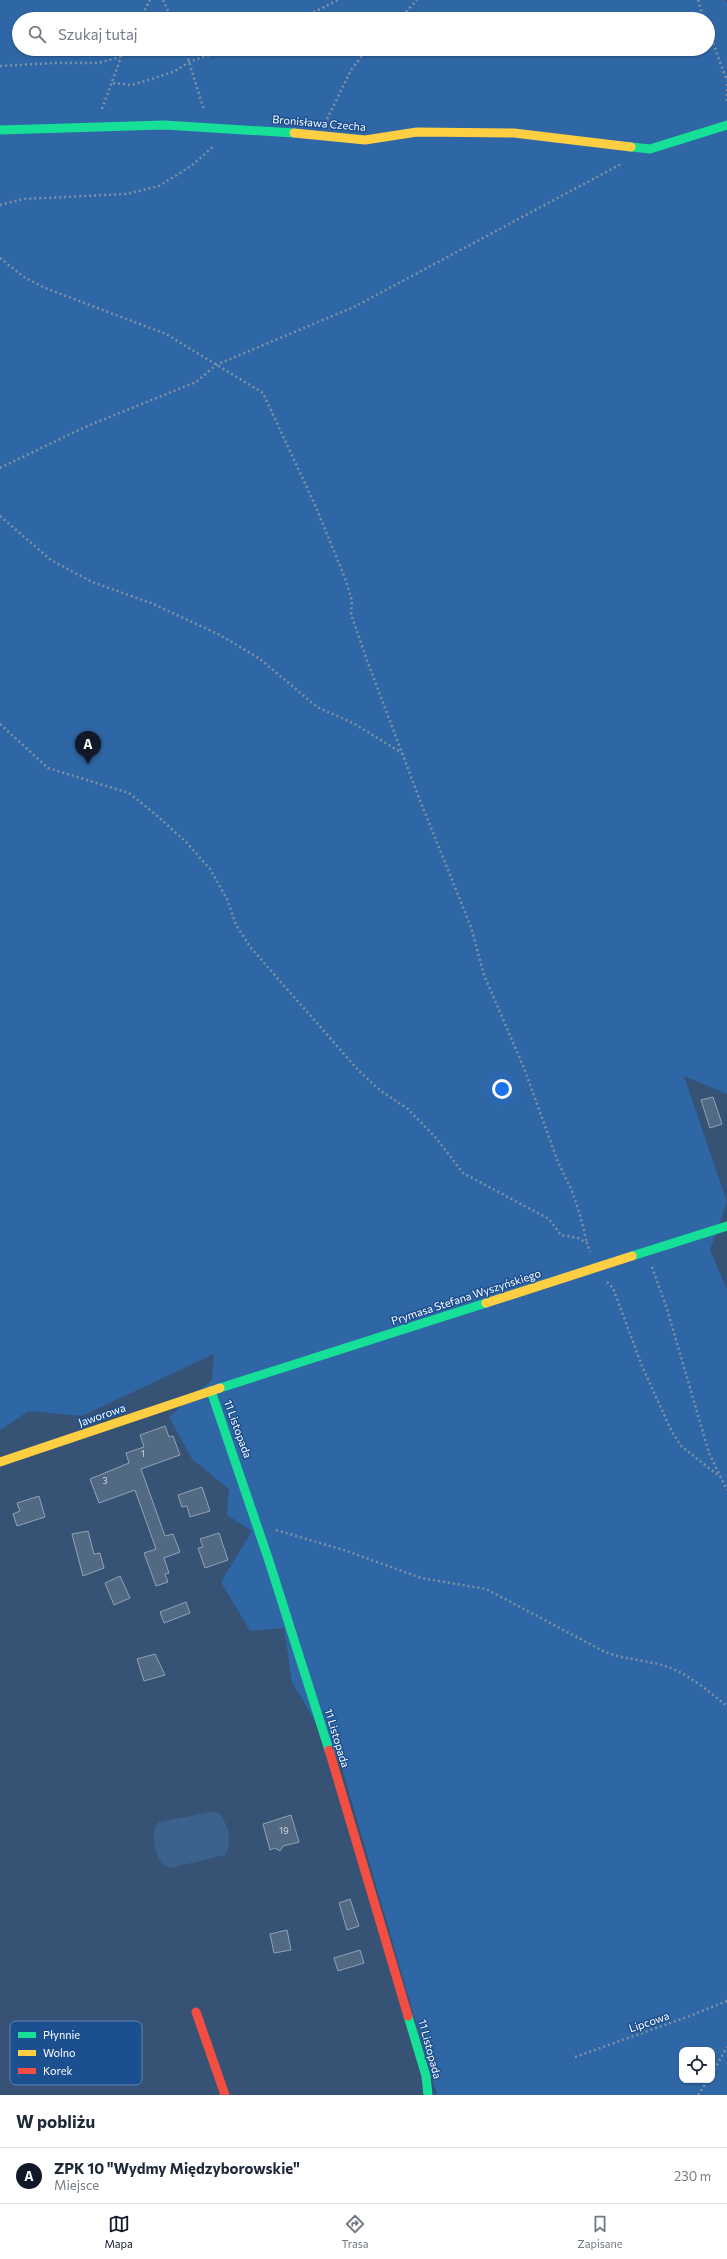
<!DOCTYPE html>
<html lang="pl">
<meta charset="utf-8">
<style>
body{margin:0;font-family:Commissioner,sans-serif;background:#f6f6f7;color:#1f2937}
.controls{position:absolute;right:12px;bottom:12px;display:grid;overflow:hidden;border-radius:8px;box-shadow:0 1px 3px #0004}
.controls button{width:36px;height:36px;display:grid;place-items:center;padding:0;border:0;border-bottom:1px solid #e0e1e3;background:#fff;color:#1f2937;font:20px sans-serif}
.you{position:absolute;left:502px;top:1089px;width:14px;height:14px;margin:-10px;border:3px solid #fff;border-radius:50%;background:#1a73e8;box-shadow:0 0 0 6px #1a73e833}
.badge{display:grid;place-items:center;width:26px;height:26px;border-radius:50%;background:#111827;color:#fff;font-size:13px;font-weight:700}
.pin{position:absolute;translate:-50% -33px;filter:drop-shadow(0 1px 2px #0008)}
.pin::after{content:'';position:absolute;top:21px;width:14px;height:12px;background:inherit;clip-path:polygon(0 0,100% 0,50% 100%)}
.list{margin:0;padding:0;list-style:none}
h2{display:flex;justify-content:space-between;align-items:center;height:52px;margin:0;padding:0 16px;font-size:17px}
h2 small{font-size:13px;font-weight:400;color:#747a83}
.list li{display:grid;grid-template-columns:26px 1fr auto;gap:12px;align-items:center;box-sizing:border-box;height:56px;padding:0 16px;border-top:1px solid #e0e1e3}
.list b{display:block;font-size:15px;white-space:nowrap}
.list p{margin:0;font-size:13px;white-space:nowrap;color:#747a83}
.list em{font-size:13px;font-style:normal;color:#747a83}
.icon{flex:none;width:22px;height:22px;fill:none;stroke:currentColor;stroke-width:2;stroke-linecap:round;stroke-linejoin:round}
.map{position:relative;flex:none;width:727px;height:2095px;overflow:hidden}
.search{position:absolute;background:#fff;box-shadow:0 1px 3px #0004;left:12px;right:12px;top:12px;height:44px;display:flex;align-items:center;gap:10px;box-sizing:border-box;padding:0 14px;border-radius:22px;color:#747a83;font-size:15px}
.sheet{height:108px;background:#fff}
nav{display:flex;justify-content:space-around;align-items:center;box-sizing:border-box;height:56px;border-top:1px solid #e0e1e3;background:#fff;font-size:11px;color:#747a83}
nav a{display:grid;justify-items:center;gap:2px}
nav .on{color:#111827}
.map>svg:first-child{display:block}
.green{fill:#2f66a5;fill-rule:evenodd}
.water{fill:#3b618d}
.building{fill:#526984;stroke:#92a2b6}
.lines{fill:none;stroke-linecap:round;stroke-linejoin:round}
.path{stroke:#7d92a8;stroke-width:2.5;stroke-dasharray:2 3;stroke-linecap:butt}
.fast{stroke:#16e098;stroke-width:9}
.slow{stroke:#ffcf43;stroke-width:9}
.jam{stroke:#f24e42;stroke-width:9}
.labels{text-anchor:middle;stroke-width:3;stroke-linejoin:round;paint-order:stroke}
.number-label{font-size:9px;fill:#d4dae0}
.street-label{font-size:11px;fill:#fff;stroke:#1b4f8f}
.key{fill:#1b4f8f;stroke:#5f84b1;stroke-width:1}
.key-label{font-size:11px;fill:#fff}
</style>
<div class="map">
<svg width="727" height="2095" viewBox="0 0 727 2095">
<rect width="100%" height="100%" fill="#365274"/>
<!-- green -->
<path class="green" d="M 0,0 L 725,0 L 727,3 L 727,1094 L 684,1076 L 727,1202 L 710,1250 L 727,1289 L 727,2095 L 437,2095 L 341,1765 L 292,1682 L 284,1628 L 250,1631 L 221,1582 L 252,1531 L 227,1515 L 229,1489 L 192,1459 L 169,1417 L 212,1380 L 214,1354 L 82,1416 L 29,1411 L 0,1430 ZM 19,19 L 708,19 L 708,49 L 19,49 ZM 682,2050 L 712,2050 L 712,2080 L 682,2080 Z"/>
<!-- water -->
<path class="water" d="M 211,1812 L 217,1812 C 227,1819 234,1844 225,1855 L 171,1868 L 161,1863 C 155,1851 149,1832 159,1822 Z"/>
<!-- building -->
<g class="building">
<polygon points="713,1097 722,1124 710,1128 701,1100"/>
<polygon points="165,1426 169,1437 173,1436 180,1455 141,1469 165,1536 173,1534 180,1552 164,1558 169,1573 165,1574 168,1582 156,1586 144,1553 156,1549 135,1490 99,1503 90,1479 129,1463 126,1453 144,1447 140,1435"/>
<polygon points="202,1487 210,1511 190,1517 187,1506 182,1507 178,1495"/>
<polygon points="39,1496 45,1517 17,1526 13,1514 20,1511 17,1503"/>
<polygon points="88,1531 94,1554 100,1553 104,1568 83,1576 72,1534"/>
<polygon points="219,1533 228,1560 205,1568 198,1548 203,1547 200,1539"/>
<polygon points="120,1576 130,1598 114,1605 105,1583"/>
<polygon points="186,1602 190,1613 164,1623 160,1612"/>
<polygon points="155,1654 165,1675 144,1681 137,1659"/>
<polygon points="291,1815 299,1842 283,1846 280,1851 275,1848 270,1850 263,1824"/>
<polygon points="350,1899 359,1926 347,1930 339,1903"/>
<polygon points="287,1930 291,1950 274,1953 270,1934"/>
<polygon points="360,1950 364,1963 338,1971 334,1958"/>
</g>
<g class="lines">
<!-- path -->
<g class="path">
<polyline points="163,0 172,19"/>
<polyline points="698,0 704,19"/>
<polyline points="140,19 150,0"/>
<polyline points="300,19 338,0"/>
<polyline points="399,19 417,0"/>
<polyline points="708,29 727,81"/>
<polyline points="185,49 204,110"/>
<polyline points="0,66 54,63 98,63 120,57"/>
<polyline points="113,83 131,85 152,79 175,71 191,61 228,49"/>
<polyline points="727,84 727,102"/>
<polyline points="102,109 124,49"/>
<polyline points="327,119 351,70 367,49"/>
<polyline points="0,205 23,199 126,194 159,186 191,166 214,146"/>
<polyline points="0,258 24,277 45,288 166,334 263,393 315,505 345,578 352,601 351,614 368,663 419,798 471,927 484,975 524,1068 558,1162 572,1191 580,1215 587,1243"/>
<polyline points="0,468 85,427 196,382 216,365 356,306 623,163"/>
<polyline points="0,516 51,560 92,582 151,603 220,635 260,659 317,707 353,723 402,753"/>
<polyline points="0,724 48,768 129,793 155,814 186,842 210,869 227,899 236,925 251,948 359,1071 381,1091 408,1109 437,1139 463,1173 549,1219 561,1235 578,1238 587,1243 590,1252"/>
<polyline points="652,1267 667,1309 709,1453 727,1490"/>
<polyline points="607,1282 613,1288 642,1366 671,1430 681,1446 719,1476"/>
<path d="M 276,1530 L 347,1551 L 421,1578 L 486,1589 L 605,1652 C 626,1660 648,1660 668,1667 C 690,1675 709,1692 727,1706"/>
<polyline points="575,2057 687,2017 727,2001"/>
<polyline points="712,2074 727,2047"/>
<polyline points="698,2095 708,2080"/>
</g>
<!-- fast -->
<g class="fast">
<polyline points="0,130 164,125 294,133"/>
<polyline points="631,147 650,149 727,125"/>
<polyline points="632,1256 727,1226"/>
<polyline points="220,1388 486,1303"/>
<polyline points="211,1391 269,1561 329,1750"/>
<polyline points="408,2016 426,2076 428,2095"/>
</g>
<!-- slow -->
<g class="slow">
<polyline points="294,133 365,140 417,132 514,133 631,147"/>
<polyline points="486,1303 632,1256"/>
<polyline points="0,1462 220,1388"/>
</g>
<!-- jam -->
<g class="jam">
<polyline points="329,1750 408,2016"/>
<polyline points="196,2012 225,2095"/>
</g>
</g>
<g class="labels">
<!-- number labels -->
<g class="number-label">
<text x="143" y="1457">1</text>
<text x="105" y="1484">3</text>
<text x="284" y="1834">19</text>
</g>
<!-- street labels -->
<g class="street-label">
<text transform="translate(319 123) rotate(5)" y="4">Bronisława Czecha</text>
<text transform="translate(466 1297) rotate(-18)" y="4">Prymasa Stefana Wyszyńskiego</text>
<text transform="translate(102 1415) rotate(-19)" y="4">Jaworowa</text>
<text transform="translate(238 1429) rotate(70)" y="4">11 Listopada</text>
<text transform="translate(337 1738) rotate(73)" y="4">11 Listopada</text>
<text transform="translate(649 2022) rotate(-19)" y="4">Lipcowa</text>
<text transform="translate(430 2049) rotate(75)" y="4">11 Listopada</text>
</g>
</g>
<!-- legend -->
<rect x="10" y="2021" width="132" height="64" rx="6" class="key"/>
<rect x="18" y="2032" width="18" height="6" fill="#16e098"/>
<rect x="18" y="2050" width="18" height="6" fill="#ffcf43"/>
<rect x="18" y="2068" width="18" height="6" fill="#f24e42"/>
<g class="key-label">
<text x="43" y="2039">Płynnie</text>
<text x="43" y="2057">Wolno</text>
<text x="43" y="2075">Korek</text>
</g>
</svg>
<div class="controls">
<button><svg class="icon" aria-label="locate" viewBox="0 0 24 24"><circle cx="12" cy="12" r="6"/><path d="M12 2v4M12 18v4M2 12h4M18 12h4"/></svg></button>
</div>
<div class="you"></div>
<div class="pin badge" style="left:88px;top:764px">A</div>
<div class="search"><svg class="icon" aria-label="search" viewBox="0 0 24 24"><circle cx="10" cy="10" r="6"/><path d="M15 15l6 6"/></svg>Szukaj tutaj</div>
</div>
<section class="sheet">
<h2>W pobliżu<small></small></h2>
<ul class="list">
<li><span class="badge">A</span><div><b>ZPK 10 &quot;Wydmy Międzyborowskie&quot;</b><p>Miejsce</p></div><em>230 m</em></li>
</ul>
</section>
<nav>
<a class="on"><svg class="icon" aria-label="map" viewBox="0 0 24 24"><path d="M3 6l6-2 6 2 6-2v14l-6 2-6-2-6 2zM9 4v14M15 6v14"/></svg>Mapa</a>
<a><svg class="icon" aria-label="directions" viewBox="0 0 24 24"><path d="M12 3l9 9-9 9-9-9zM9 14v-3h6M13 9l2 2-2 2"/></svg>Trasa</a>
<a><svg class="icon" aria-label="saved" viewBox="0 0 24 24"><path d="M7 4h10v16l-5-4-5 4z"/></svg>Zapisane</a>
</nav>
